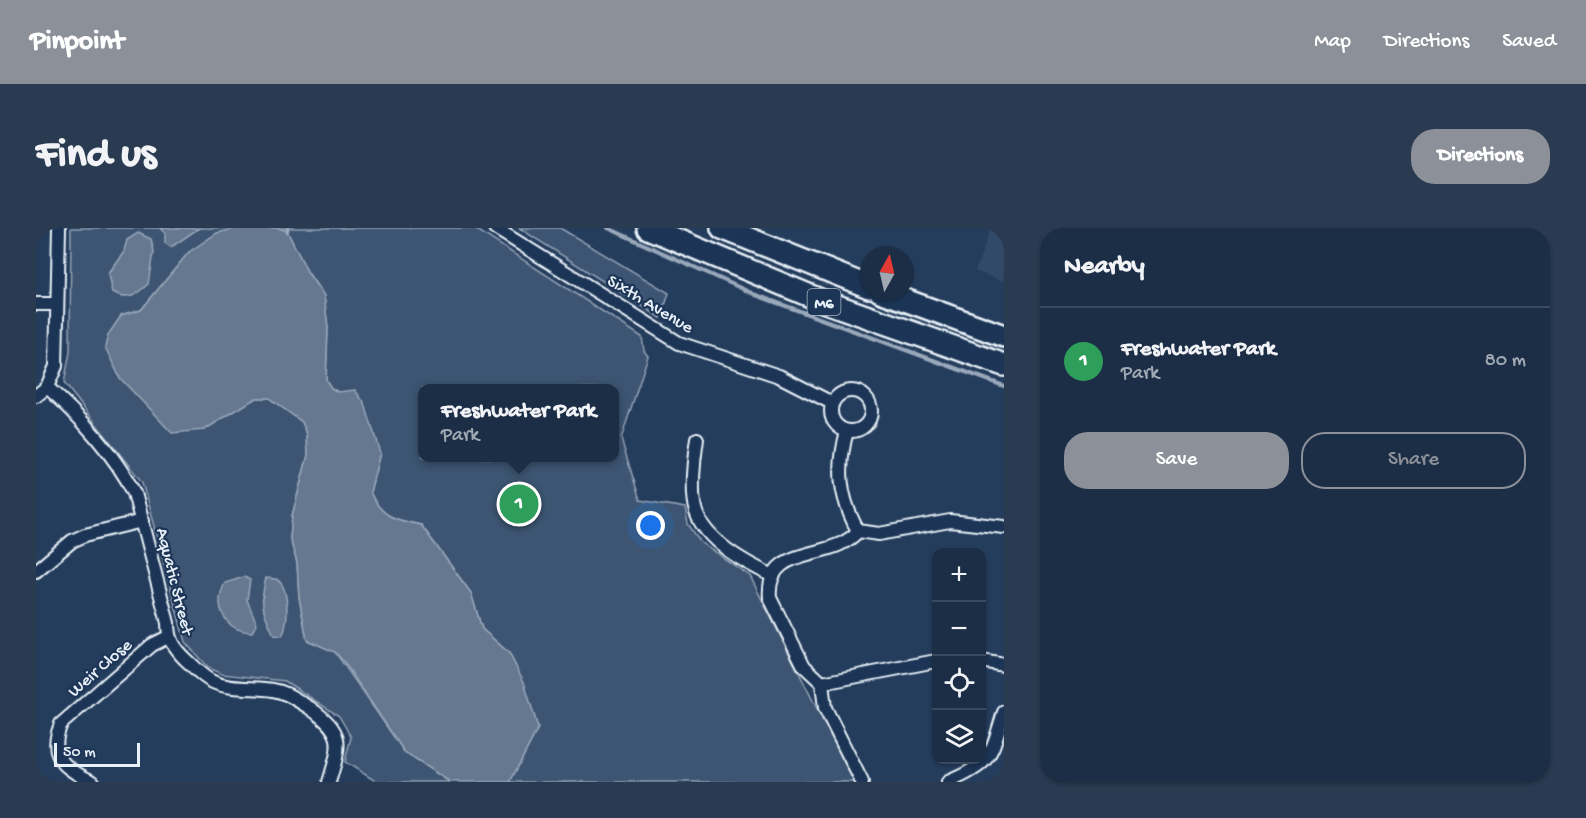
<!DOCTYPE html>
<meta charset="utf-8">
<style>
body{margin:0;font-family:"Gochi Hand",sans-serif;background:#293a51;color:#f1f3f6}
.controls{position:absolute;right:18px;bottom:18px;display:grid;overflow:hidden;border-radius:12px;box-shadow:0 2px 4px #0004}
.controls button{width:54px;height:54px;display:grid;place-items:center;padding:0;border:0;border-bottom:2px solid #3a4a5f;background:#1c2e46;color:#f1f3f6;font:30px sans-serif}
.compass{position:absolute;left:824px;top:18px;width:54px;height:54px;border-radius:50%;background:#1c2e46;box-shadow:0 2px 4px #0004;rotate:8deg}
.scale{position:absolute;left:18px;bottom:15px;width:86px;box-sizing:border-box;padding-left:6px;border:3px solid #e8f1f8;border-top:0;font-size:16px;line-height:21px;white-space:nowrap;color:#e8f1f8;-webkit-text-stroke:4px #1d3557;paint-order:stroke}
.you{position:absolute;left:615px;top:298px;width:21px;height:21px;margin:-15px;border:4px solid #fff;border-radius:50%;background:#1a73e8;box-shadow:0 0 0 9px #1a73e833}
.badge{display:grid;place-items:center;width:39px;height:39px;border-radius:50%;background:#8c9099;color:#fff;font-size:20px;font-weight:700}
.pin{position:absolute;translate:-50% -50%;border:3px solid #fff;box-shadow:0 2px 6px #0006}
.popup{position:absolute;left:382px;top:156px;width:201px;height:78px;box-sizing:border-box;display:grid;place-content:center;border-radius:12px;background:#1c2e46;filter:drop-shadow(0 2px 4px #0005);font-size:20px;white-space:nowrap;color:#a0a8b3}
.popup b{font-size:22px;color:#f1f3f6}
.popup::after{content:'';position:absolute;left:50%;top:100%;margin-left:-12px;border:12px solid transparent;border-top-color:#1c2e46}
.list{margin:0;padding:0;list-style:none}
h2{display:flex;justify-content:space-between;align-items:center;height:78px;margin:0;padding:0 24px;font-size:26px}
h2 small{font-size:20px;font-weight:400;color:#a0a8b3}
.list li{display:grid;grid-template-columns:39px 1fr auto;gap:18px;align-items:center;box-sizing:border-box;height:108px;padding:0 24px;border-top:2px solid #3a4a5f}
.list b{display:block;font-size:22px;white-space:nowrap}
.list p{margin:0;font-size:20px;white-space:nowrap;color:#a0a8b3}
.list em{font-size:20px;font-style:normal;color:#a0a8b3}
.actions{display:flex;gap:12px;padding:18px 24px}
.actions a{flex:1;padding:14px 0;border:2px solid #8c9099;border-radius:24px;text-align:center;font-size:21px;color:#8c9099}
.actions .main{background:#8c9099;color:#fff}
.icon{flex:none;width:33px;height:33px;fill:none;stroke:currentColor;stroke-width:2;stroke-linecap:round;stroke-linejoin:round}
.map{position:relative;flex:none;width:968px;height:554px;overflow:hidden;border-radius:24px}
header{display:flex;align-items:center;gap:36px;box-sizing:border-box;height:84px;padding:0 30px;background:#8c9099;color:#fff}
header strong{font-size:28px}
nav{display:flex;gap:33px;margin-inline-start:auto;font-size:21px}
.intro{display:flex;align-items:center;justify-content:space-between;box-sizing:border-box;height:144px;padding:0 36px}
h1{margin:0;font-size:42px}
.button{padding:15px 27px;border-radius:24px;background:#8c9099;color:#fff;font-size:21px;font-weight:700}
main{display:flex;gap:36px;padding:0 36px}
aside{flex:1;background:#1c2e46;border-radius:24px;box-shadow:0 2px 4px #0004}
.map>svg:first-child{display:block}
.built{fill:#334a68}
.green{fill:#3e5472;stroke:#93a2b5;stroke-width:1.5;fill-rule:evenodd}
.water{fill:#657890;stroke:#99a8ba;stroke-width:1.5}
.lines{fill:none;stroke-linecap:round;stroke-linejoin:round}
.stream{stroke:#99a8ba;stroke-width:4}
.minor-casing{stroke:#e8f1f8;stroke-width:16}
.motorway-casing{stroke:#e8f1f8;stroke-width:26}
.minor{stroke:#1d3557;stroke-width:12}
.motorway{stroke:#1d3557;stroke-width:21}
.labels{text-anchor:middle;stroke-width:4.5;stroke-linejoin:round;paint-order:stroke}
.shield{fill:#1d3557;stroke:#abb9c8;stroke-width:1.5}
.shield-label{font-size:16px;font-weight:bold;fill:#e8f1f8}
.street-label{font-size:18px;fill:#e8f1f8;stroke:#1d3557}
</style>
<header>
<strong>Pinpoint</strong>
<nav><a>Map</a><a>Directions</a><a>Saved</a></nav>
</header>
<div class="intro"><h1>Find us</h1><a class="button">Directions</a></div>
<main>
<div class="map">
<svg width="968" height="554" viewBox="0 0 968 554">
<rect width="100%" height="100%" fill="#253d5d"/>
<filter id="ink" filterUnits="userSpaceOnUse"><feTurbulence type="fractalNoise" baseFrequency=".0167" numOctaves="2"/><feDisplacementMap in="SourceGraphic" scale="12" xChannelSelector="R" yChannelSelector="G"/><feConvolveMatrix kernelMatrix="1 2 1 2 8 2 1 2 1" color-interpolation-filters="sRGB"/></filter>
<g filter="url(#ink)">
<!-- built -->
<polygon class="built" points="955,0 968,0 968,54 939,43"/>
<!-- green -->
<g class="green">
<path d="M 35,0 L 124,0 L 129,5 L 135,19 L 163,0 L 202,0 L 195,1 L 153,24 L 105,82 L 85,88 L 168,202 L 219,170 L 233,170 L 266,194 L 271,206 L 272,227 L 256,288 L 254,311 L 261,335 L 263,369 L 271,412 L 299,424 L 369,525 L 414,554 L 341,554 L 309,534 L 315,509 L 303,488 L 249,453 L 186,446 L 172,440 L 149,414 L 106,254 L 28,155 L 34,124 ZM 89,23 L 76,65 L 72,45 Z"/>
<path d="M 242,0 L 438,0 L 606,109 L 608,123 L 612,128 L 585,211 L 604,272 L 649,280 L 652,296 L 665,315 L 714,348 L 818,554 L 474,554 L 502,500 L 473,425 L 446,401 L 435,365 L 385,297 C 359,292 345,289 334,264 L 344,225 L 302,164 L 295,160 L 290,152 L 292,100 L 288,68 L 272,45 L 251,3 ZM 387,160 L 579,160 L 579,230 L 387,230 Z"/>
<polygon points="483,0 524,0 633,65 625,90"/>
</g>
<!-- water -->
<g class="water">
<polygon points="124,0 163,0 135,19 129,15 129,5"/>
<path d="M 202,0 L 242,0 L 251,3 L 272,45 L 288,68 L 292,100 L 290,152 L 295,160 L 302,164 L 319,162 L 329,176 L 344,225 L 334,264 C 345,289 359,292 385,297 L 435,365 L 446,401 L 473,425 L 488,454 L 502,500 L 474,554 L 414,554 L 369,525 L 308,434 L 299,424 L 271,412 L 263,369 L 261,335 L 254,311 L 256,288 L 272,227 L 271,206 L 266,194 L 233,170 L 220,170 L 168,202 L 136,205 L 84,150 L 69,119 L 72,107 L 85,88 L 105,82 L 153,24 L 181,5 Z"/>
<path d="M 102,5 L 115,11 L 118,23 L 113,56 C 101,67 92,74 76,65 L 72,45 L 88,23 L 91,12 Z"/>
<path d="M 208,349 L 214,352 L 211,372 L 221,396 L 216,404 C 188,403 177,378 189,355 Z"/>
<path d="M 230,350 C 231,350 239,351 240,351 C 254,358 253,397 246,408 L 238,407 C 227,383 223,376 230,350 Z"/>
</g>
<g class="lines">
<!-- stream -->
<g class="stream">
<polyline points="572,0 720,67 968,158"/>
<polyline points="251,3 252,0"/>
</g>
<!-- minor casing -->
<g class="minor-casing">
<g id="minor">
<polyline points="459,0 643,115 743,148 796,175"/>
<polyline points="0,76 21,76"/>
<path d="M 11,159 C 42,186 80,228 98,265 L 132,395 C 132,412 137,419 149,431 C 158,439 166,449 177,454 C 194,462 219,459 237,462 C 251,464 262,473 274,480 C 309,505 305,515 293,554"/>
<circle cx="815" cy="183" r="20"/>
<polyline points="0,168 11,159 20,138 23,0"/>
<path d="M 811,203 C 801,240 803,268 822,303"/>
<path d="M 661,211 C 658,230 654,266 660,284 C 670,314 710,335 737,348"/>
<path d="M 822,303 C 796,335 729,314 734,370 L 768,438 L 786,455 L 789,480 L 826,554"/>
<polyline points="822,303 843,306 914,293 968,299"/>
<polyline points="0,343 36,313 49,307 106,293"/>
<polyline points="945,433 968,437"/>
<polyline points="786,455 900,433"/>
<path d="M 57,554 C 29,541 11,529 25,496 L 116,417 L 132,409"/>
<path d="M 912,554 C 957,535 954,528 968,484"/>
</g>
</g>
<!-- motorway casing -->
<g class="motorway-casing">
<g id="motorway">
<polyline points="612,0 784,72 968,137"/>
<polyline points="686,0 833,59"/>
<polyline points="844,63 968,108"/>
</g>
</g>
<!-- minor -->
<use href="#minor" class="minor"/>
<!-- motorway -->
<use href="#motorway" class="motorway"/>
</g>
</g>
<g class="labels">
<!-- shield labels -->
<rect class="shield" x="771.5" y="61" width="33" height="26" rx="4.5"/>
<g class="shield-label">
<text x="788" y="80">M6</text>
</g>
<!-- street labels -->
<g class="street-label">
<text transform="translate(615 75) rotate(31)" y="6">Sixth Avenue</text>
<text transform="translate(140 353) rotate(76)" y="6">Aquatic Street</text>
<text transform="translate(63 439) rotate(-41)" y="6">Weir Close</text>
</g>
</g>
</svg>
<div class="controls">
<button>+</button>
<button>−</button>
<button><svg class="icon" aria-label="locate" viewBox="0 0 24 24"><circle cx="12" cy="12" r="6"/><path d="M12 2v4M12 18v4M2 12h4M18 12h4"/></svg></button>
<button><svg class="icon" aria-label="layers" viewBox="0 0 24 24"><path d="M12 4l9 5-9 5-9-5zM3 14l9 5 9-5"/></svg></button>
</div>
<svg class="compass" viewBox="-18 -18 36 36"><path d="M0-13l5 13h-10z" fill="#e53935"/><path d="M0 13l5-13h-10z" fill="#a0a8b3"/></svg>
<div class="scale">50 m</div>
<div class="you"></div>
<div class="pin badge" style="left:483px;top:276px;background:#2e9e5b">1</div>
<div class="popup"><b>Freshwater Park</b>Park</div>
</div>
<aside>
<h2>Nearby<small></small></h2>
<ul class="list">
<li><span class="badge" style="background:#2e9e5b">1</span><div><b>Freshwater Park</b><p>Park</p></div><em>80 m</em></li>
</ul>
<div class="actions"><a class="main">Save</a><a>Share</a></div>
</aside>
</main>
